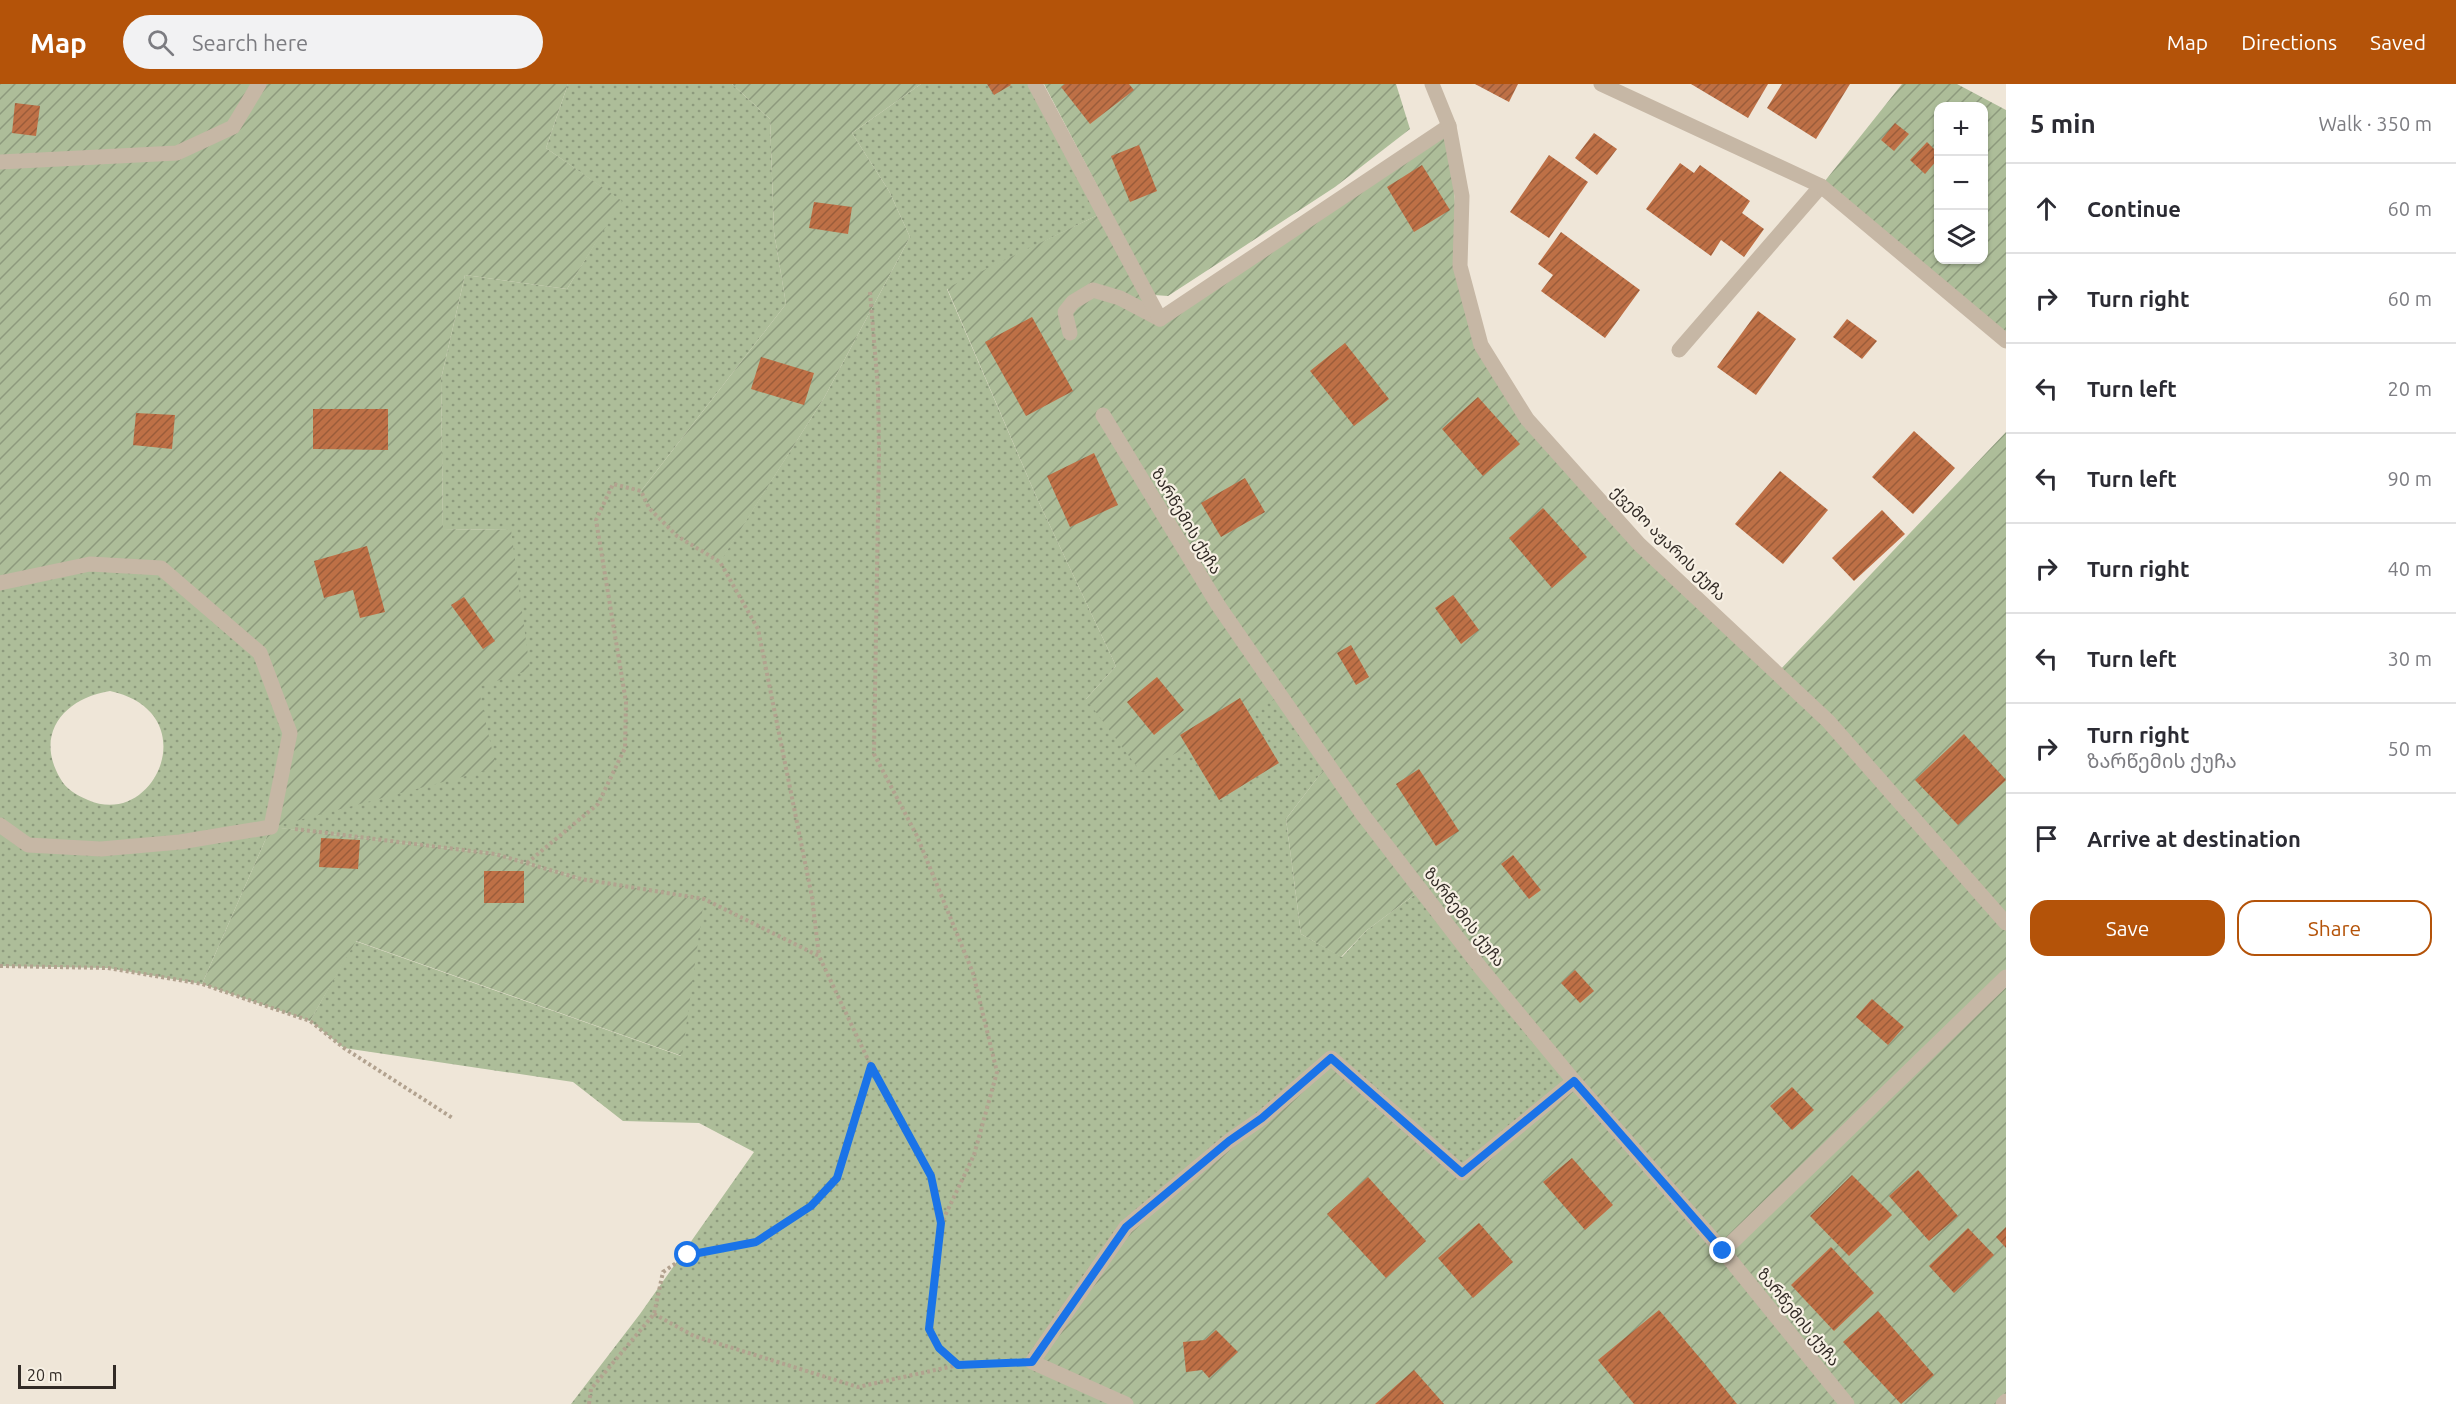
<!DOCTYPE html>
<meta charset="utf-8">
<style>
body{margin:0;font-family:Ubuntu,"Noto Sans Georgian",sans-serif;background:#f2f2f3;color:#2b2b33}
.controls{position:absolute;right:18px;top:18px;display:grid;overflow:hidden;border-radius:12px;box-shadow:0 2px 4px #0004}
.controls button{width:54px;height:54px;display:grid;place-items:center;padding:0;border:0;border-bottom:2px solid #e1e1e2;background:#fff;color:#2b2b33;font:30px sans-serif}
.scale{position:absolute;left:18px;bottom:15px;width:98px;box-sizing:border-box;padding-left:6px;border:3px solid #322b26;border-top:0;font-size:16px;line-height:21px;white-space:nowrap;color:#322b26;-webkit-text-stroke:4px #f7f0e4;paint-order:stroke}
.stop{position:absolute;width:18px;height:18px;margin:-14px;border:4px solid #1a73e8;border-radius:50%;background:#fff}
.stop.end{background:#1a73e8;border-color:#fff;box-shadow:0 2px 6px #0008}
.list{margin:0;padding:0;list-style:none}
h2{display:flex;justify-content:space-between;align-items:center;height:78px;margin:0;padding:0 24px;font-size:26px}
h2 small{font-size:20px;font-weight:400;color:#7c7c81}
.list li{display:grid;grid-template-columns:39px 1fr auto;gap:18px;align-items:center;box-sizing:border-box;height:90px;padding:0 24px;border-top:2px solid #e1e1e2}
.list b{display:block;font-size:22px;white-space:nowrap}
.list p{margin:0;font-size:20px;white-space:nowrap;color:#7c7c81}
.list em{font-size:20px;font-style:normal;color:#7c7c81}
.actions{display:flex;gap:12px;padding:18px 24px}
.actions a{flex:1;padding:14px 0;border:2px solid #b45309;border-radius:18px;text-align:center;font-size:21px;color:#b45309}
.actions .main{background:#b45309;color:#fff}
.icon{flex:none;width:33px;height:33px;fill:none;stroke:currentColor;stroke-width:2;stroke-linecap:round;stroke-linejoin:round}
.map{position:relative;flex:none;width:2006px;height:1320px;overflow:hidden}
header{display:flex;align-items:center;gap:36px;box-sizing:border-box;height:84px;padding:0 30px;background:#b45309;color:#fff}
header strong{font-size:28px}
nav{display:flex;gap:33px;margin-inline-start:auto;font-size:21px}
.search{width:420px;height:54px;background:#f2f2f3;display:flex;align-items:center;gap:15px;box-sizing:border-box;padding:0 21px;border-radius:33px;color:#7c7c81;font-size:22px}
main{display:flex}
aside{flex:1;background:#fff}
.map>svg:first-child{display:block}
.grass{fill:url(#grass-dots);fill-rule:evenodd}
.garden{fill:url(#garden-furrows);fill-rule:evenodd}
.building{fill:url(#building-hatch)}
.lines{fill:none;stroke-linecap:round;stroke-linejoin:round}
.path{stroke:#b2a28f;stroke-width:4;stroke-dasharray:3 3;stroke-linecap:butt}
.lane{stroke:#c6b7a5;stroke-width:15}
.street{stroke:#c6b7a5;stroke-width:15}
.route{stroke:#1a73e8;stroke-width:8}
.labels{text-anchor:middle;stroke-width:4.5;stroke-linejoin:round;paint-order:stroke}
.street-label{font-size:16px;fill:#322b26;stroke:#f7f0e4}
</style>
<header>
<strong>Map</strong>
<div class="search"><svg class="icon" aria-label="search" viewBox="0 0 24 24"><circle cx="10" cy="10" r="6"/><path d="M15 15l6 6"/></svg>Search here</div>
<nav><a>Map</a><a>Directions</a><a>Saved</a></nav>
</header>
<main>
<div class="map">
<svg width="2006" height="1320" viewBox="0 0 2006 1320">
<defs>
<pattern id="grass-dots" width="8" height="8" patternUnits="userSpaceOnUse" patternTransform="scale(1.5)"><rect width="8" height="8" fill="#adbd99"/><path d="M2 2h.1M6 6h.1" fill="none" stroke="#8d9a7d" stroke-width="1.8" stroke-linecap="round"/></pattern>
<pattern id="garden-furrows" width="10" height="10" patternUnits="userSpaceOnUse" patternTransform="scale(1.5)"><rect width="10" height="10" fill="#adbd99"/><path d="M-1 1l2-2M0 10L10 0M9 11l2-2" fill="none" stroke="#8d9a7d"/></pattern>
<pattern id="building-hatch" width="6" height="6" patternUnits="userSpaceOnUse" patternTransform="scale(1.5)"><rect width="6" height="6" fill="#be7046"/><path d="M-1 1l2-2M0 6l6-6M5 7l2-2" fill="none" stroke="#9b5c3a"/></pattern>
</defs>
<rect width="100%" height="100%" fill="#efe6d8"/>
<!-- grass -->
<path class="grass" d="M 568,0 L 732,0 L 770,35 L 774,148 L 786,220 L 641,407 L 720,477 L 824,314 L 910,153 L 889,107 L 852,49 L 921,0 L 1033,0 L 1104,128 L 947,205 L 1036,412 L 1116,582 L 1086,615 L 1280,612 L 1328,680 L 1286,735 L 1301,850 L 1342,873 L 1367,846 L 1421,806 L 1574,997 L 1462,1089 L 1126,1320 L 571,1320 L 640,1230 L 754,1068 L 699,1039 L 623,1037 L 573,998 L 344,964 L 310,937 L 355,857 L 681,972 L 581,795 L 495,770 L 271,743 L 202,900 L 108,884 L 0,882 L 0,499 L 90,480 L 161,484 L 478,602 L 511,446 L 443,445 L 441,295 L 465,191 L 567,205 L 621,117 L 546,64 ZM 110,607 C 207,628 155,746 88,716 C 76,711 66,705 60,694 C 34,649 65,614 110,607 Z"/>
<!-- garden -->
<g class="garden">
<polygon points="0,0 568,0 546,64 622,117 567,205 465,191 441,295 443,445 511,446 530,586 478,603 496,684 273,743 495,770 581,795 704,815 682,972 356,857 310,937 202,900 271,743 290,649 260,569 161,484 90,480 0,499"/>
<path d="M 732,0 L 921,0 L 852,49 L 889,107 L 910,153 L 824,314 L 720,478 C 688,459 658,442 641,407 L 786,220 L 774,148 L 770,35 Z"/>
<polygon points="1044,0 1396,0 1410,45 1335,103 1168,212 1154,211"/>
<path d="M 1902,0 L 1957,0 L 2006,26 L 2006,257 L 1821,102 ZM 1938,22 L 1984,22 L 1984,176 L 1938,176 Z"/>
<polygon points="1449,42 1460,182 1481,261 1527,335 1639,460 1777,589 2006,348 2006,1320 1126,1320 1032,1278 1126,1143 1331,974 1462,1089 1574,997 1421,806 1367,846 1341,873 1301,850 1286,735 1328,680 1281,612 1141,688 1086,615 1116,582 1036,412 947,204 1104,128 1160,234"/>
</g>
<!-- building -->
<g class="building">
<polygon points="987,0 1010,0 1011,1 994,11"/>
<polygon points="1065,0 1129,0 1134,6 1090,40 1061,3"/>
<polygon points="1475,0 1518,0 1509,18"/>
<polygon points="1691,0 1768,0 1748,34"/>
<polygon points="1782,0 1850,0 1816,55 1767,24"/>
<polygon points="15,19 40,22 36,52 12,49"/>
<polygon points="1895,39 1909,50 1894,67 1881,56"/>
<polygon points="1594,49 1617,65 1597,91 1575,74"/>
<polygon points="1927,58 1938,69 1938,75 1925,90 1910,76"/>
<polygon points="1139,61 1157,107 1130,118 1111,72"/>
<polygon points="1549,71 1588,98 1549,154 1510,128"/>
<polygon points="1680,79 1694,89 1700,81 1750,117 1742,129 1764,145 1744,173 1721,156 1711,172 1646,125"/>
<polygon points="1422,81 1450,126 1414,148 1387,103"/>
<polygon points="814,118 852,123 848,150 809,144"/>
<polygon points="1561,148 1640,206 1605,254 1541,207 1553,191 1538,180"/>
<polygon points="1758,227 1796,255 1756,311 1717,283"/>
<polygon points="1032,233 1073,307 1026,332 985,258"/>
<polygon points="1847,235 1877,257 1862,275 1833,253"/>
<polygon points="1345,259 1389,315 1354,342 1310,287"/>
<polygon points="761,273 814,289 804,321 751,305"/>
<polygon points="1478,313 1520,360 1483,392 1442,345"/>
<polygon points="313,325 388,325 388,366 313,365"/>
<polygon points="136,329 175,331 172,365 133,361"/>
<polygon points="1914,347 1955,384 1913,430 1872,393"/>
<polygon points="1094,369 1118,421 1070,443 1047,392"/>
<polygon points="1780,387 1828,426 1783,480 1735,440"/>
<polygon points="1245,394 1265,428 1221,453 1201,419"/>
<polygon points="1543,424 1587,473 1552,504 1509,454"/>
<polygon points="1882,426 1905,450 1854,497 1832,474"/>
<polygon points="367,462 385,528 360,534 353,506 324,514 314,477"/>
<polygon points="1453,511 1479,546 1461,560 1435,524"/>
<polygon points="464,513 495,557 483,565 451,521"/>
<polygon points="1351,561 1369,593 1356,601 1337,569"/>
<polygon points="1157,593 1184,626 1154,651 1127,618"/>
<polygon points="1240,614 1279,679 1219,716 1180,651"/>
<polygon points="1964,650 2006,696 1958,741 1915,696"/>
<polygon points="1419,685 1459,747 1436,762 1396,700"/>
<polygon points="321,754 360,756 358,785 319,783"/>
<polygon points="1513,771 1541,806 1529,815 1501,780"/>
<rect x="484" y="787" width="40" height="32"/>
<polygon points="1575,886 1594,907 1580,919 1561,899"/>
<polygon points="1872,915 1904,943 1888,961 1856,933"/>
<polygon points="1792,1003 1814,1026 1792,1046 1770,1022"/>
<polygon points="1572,1074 1613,1121 1585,1146 1543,1098"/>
<polygon points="1918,1086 1958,1132 1929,1157 1889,1112"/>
<polygon points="1852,1091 1892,1131 1849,1172 1810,1132"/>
<polygon points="1368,1093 1426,1157 1386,1194 1327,1130"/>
<polygon points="1479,1139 1513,1178 1473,1214 1438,1174"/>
<polygon points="2006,1143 2006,1164 1996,1153"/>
<polygon points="1968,1144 1994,1171 1954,1209 1929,1182"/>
<polygon points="1831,1163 1874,1209 1834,1247 1791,1201"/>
<polygon points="1659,1226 1705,1280 1737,1320 1634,1320 1598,1276"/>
<polygon points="1878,1227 1934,1291 1901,1320 1843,1258"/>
<polygon points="1216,1246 1238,1268 1209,1294 1202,1286 1186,1288 1183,1258 1205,1256"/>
<polygon points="1414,1286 1444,1320 1375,1320"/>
</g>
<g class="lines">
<!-- path -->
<g class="path">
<polyline points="870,208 878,304 879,368 874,670 917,752 973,889 997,988 974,1071 942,1138"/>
<polyline points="295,745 495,770 581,795 704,815 819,872 871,982 931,1092 941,1139 929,1245 939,1264 958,1281"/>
<polyline points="527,779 598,720 625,664 626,618 596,436 613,400 641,407 649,424 677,452 720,478 758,545 812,813 819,872"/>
<polyline points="0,882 108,884 202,900 310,937 344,964 454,1035"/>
<polyline points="654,1230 694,1252 858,1303 958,1281 1010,1279"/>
<polyline points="589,1320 591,1305 654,1230 663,1188 688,1171 756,1158 811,1122 837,1094 871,983"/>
</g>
<!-- lane -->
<g class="lane">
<polyline points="1070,249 1065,228 1073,218 1093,206 1120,214 1160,235"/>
<polyline points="1679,266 1821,102"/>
<polyline points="2003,1320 2006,1317"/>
</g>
<!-- street -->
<g class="street">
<polyline points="1035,0 1160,235 1449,42"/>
<polyline points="1432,0 1449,42 1462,112 1460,182 1481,261 1527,335 1639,460 1828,637 2006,839"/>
<polyline points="1601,0 1821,102 2006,257"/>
<polyline points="0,78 177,69 233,43 259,0"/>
<polyline points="1103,331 1218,521 1363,731 1480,883 1574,997 1723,1167 1847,1320"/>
<polyline points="0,499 90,480 161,484 260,569 290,649 271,743 180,758 101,765 28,761 0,741"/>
<polyline points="1723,1167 2006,893"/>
<polyline points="1126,1320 1032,1278 1126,1143 1229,1057 1262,1034 1331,974 1462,1089 1574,997"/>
</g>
</g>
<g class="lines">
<!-- route -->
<polyline class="route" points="688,1171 756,1158 811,1122 837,1094 871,982 931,1092 941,1139 929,1245 939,1264 958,1281 1032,1278 1126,1143 1229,1057 1262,1034 1331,974 1462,1089 1574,997 1723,1167"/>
</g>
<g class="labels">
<!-- street labels -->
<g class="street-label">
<text transform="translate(1187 437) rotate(59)" y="6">ზარწემის ქუჩა</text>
<text transform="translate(1669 459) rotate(45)" y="6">ქვემო აჟარის ქუჩა</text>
<text transform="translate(1465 833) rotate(52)" y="6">ზარწემის ქუჩა</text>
<text transform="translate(1799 1233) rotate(51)" y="6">ზარწემის ქუჩა</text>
</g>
</g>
</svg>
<div class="controls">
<button>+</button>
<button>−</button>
<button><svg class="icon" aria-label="layers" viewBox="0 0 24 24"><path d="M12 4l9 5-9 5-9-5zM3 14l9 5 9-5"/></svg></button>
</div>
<div class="scale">20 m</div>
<div class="stop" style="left:688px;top:1171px"></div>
<div class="stop end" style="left:1723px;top:1167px"></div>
</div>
<aside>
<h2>5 min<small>Walk · 350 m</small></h2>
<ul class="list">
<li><svg class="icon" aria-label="ahead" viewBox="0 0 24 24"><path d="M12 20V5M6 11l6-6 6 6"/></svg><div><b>Continue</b></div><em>60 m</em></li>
<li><svg class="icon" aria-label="right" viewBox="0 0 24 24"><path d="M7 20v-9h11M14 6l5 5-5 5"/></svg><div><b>Turn right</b></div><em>60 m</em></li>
<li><svg class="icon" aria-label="left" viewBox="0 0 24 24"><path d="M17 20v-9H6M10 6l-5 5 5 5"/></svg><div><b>Turn left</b></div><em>20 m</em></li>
<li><svg class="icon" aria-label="left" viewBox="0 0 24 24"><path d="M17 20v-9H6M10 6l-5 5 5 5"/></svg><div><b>Turn left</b></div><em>90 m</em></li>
<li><svg class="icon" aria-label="right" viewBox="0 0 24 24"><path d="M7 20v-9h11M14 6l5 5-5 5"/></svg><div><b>Turn right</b></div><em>40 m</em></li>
<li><svg class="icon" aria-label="left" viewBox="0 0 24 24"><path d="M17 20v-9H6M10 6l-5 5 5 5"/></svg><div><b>Turn left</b></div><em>30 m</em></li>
<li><svg class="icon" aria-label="right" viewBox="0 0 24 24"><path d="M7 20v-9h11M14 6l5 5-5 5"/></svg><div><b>Turn right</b><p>ზარწემის ქუჩა</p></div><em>50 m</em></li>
<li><svg class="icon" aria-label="arrive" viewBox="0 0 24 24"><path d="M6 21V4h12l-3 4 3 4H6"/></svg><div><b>Arrive at destination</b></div></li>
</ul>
<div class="actions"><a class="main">Save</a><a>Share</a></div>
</aside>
</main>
